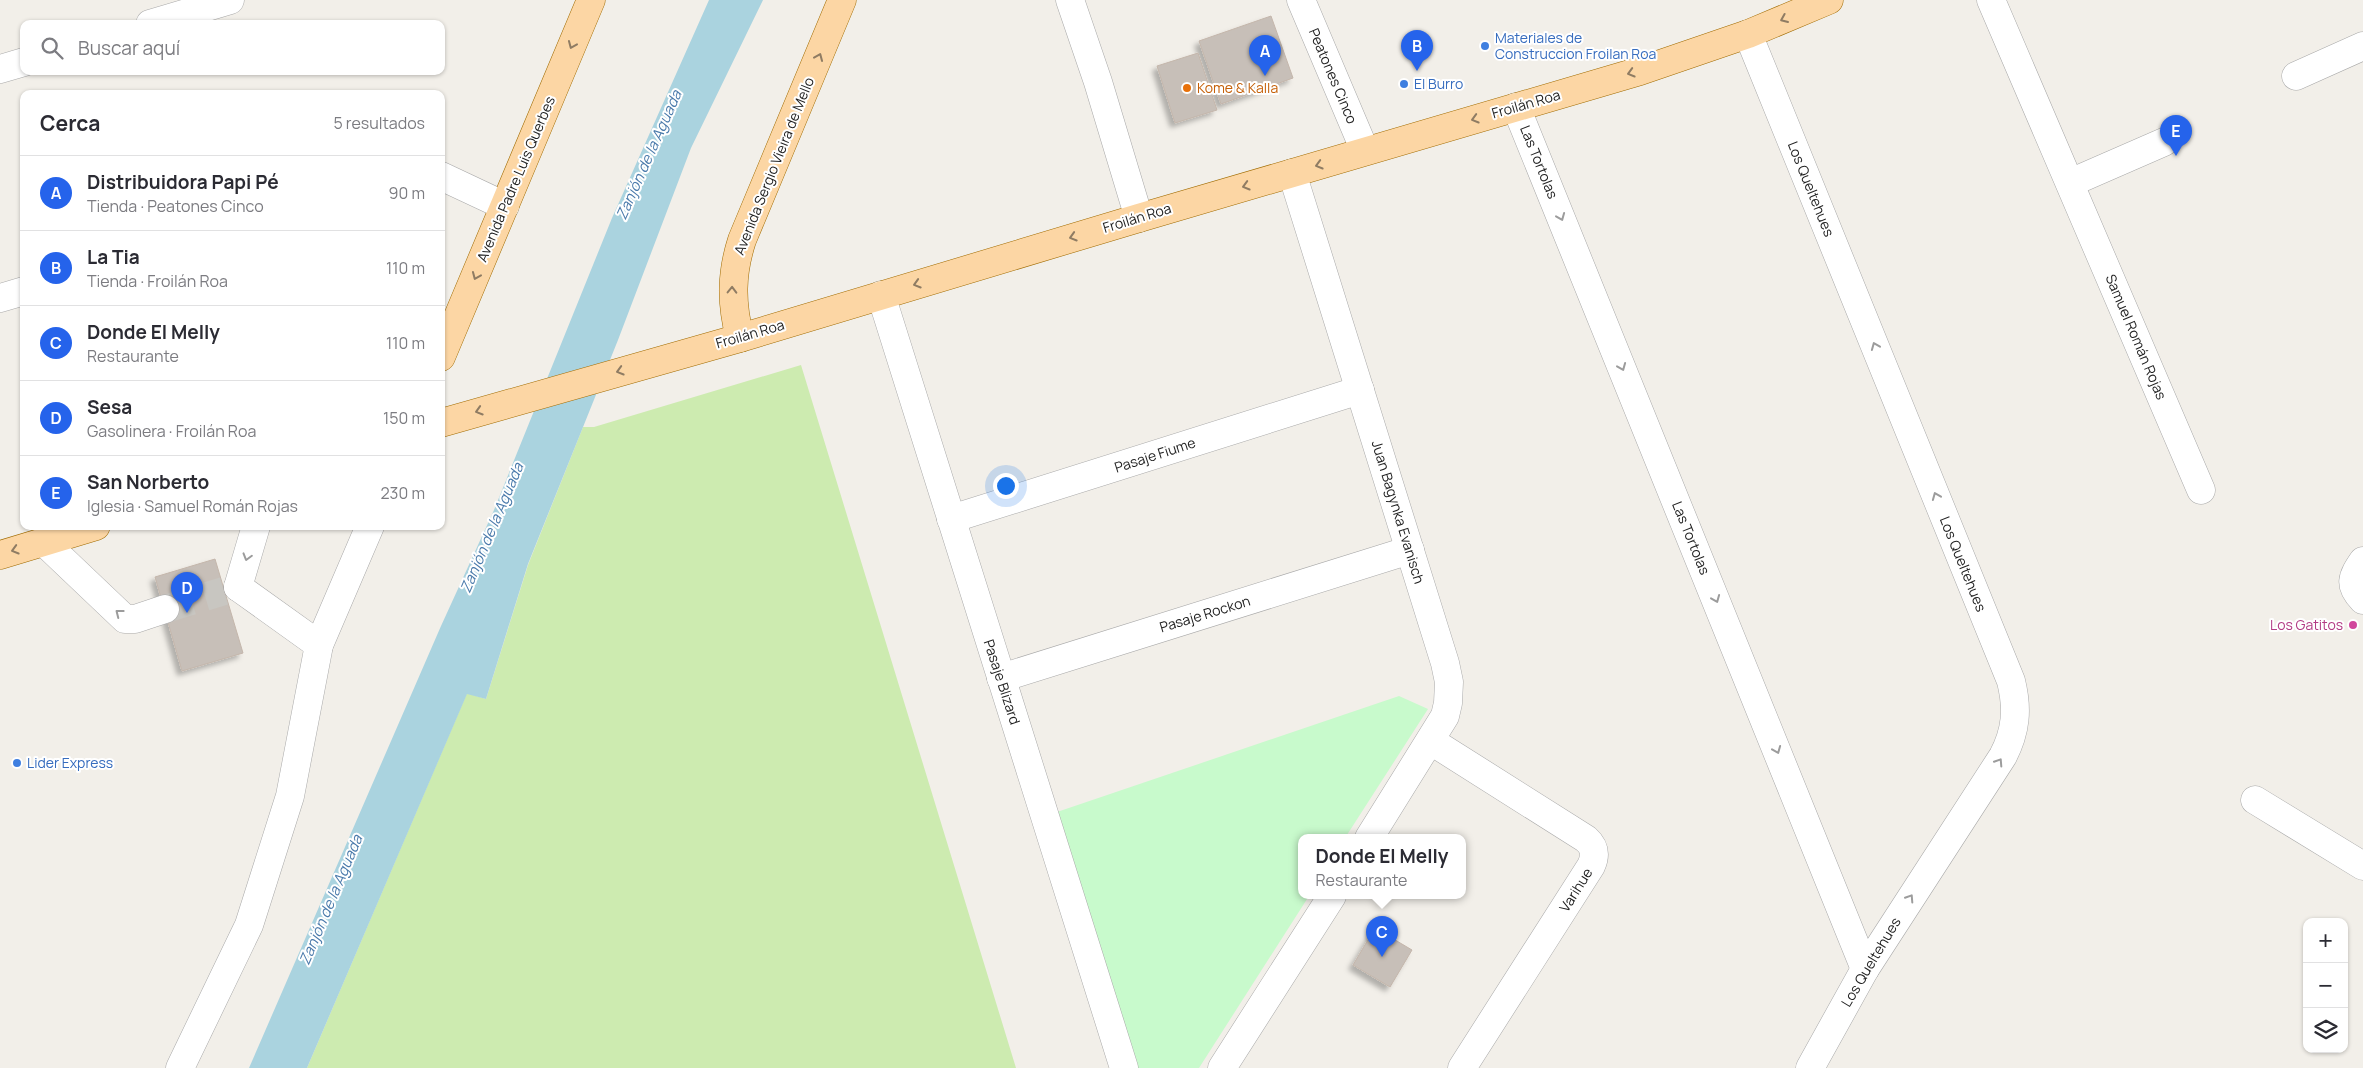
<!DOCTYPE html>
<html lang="es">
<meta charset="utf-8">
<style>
body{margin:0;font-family:Manrope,sans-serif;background:#f2f2f3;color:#2b2b33}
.controls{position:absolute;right:15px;bottom:15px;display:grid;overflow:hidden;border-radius:10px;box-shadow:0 1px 4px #0004}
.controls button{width:45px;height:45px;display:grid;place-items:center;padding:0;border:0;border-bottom:1px solid #e1e1e2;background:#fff;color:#2b2b33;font:25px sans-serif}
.you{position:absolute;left:1005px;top:485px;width:18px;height:18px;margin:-12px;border:4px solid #fff;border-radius:50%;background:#1a73e8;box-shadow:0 0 0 8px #1a73e833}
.badge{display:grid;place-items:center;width:32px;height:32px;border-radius:50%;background:#2563eb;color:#fff;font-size:16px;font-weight:700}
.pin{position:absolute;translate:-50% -41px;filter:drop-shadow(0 1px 2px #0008)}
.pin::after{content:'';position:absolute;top:26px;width:18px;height:15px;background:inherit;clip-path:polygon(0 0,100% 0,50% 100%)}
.popup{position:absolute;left:1298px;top:834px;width:168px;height:65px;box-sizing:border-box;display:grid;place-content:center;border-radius:10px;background:#fff;filter:drop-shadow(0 1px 4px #0005);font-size:16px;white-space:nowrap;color:#7c7c81}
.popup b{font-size:19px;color:#2b2b33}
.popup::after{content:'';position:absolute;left:50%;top:100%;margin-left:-10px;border:10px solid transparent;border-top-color:#fff}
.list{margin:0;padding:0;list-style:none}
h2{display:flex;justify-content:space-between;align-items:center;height:65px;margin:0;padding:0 20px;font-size:21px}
h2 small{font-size:16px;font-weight:400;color:#7c7c81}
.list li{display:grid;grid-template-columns:32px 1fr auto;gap:15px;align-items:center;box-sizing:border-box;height:75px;padding:0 20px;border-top:1px solid #e1e1e2}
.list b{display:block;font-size:19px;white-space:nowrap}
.list p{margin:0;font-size:16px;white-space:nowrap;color:#7c7c81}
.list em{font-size:16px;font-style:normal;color:#7c7c81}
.icon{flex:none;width:28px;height:28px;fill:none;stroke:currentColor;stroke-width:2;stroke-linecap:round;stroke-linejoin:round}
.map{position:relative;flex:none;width:2363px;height:1068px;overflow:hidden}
.search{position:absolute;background:#fff;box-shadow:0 1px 4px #0004;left:20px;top:20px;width:425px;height:55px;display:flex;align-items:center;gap:12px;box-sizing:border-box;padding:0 18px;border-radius:10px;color:#7c7c81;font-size:19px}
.panel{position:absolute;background:#fff;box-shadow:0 1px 4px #0004;left:20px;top:90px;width:425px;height:440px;border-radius:10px}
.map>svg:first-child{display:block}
.grass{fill:#cdebb0}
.park{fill:#c8facc}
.water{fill:#aad3df}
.building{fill:#c7bfb8;stroke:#c4b6ab;filter:url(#shadow)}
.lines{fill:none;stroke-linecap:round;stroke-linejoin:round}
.minor-tunnel{stroke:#c8c6c1;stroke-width:28;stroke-dasharray:28 14;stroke-linecap:butt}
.minor-casing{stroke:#a9a9a9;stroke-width:29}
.major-casing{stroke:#a06b00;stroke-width:29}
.minor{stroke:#fff;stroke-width:28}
.major{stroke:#fcd6a4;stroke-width:28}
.oneway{stroke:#8f7c63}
.oneway2{stroke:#9c9c9c}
.shop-dot{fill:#3f7fe0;stroke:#fff;stroke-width:2}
.food-dot{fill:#e8710a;stroke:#fff;stroke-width:2}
.hotel-dot{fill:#d1479c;stroke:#fff;stroke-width:2}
.labels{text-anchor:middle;stroke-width:4;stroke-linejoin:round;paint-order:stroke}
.shop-label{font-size:14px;fill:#366cbe;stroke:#fff;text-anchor:start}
.street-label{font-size:14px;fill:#222;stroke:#fff}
.food-label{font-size:14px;fill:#c56008;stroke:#fff;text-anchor:start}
.hotel-label{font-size:14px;fill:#b23c85;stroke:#fff;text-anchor:end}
.water-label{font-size:15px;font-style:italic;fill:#4a7aab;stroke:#fff}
</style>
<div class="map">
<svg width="2363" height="1068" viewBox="0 0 2363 1068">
<defs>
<filter id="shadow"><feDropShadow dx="-4.5" dy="4.5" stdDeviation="2.5" flood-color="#0004"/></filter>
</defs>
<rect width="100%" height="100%" fill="#f2efe9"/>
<!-- grass -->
<polygon class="grass" points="801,365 1016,1068 307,1068 467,693 486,699 528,565 583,427 594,427"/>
<!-- park -->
<polygon class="park" points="1399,696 1428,709 1345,838 1302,838 1302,896 1309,896 1199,1068 1135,1068 1057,812"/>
<!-- water -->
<polygon class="water" points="709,0 763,0 691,148 618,340 528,564 486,699 467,694 307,1068 249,1068 441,626 494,510 612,218"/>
<!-- building -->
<g class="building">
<polygon points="1271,16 1293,78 1221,104 1199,41"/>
<polygon points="1198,53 1217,110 1175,123 1157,66"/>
<polygon points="215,559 243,653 182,671 155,577"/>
<polygon points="1375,928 1412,950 1390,987 1353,965"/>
</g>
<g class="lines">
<!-- minor-tunnel -->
<polyline class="minor-tunnel" points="165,609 224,591"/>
<!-- minor casing -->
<g class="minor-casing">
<g id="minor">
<polyline points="1070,0 1098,82 1139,218"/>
<polyline points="1301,0 1365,151"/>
<polyline points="1991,0 2201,490"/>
<polyline points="150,24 230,0"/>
<path d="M 1748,34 L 2011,681 C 2018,709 2016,731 2003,756 L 1865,969 L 1810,1068"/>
<polyline points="0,69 24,62"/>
<polyline points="2296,76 2363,46"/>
<polyline points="1516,107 1865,969"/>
<polyline points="1292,173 1445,663 1449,682 1448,703 1445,716 1369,838"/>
<polyline points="441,176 505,206"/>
<polyline points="2070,183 2164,142"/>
<polyline points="881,295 1124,1068"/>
<polyline points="0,298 24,291"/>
<polyline points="951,519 1360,390"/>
<polyline points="44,542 125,619 135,619 165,609"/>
<path d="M 2363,561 C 2352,577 2348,585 2363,600"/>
<polyline points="238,587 319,645"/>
<polyline points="238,587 256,526"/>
<polyline points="1001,678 1410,550"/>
<path d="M 1431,741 L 1586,839 C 1595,847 1596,855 1591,866 L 1462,1068"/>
<polyline points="2255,800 2363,866"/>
<polyline points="180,1068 249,925 290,796 319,645 370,526"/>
<polyline points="1222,1068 1332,896"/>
</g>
</g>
<!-- major casing -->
<g class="major-casing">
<g id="major">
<path d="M 740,338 C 731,303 731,274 742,240 L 842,0"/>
<polyline points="441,357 591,0"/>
<polyline points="441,423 740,338 1139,218 1640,71 1748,34 1829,0"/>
<polyline points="0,555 96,526"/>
</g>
</g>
<!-- minor -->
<use href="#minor" class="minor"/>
<!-- major -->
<use href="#major" class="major"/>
</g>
<!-- one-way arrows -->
<defs><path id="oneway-chevron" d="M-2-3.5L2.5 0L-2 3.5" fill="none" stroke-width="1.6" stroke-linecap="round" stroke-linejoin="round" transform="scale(1.25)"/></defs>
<g class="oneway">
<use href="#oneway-chevron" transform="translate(1784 19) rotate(157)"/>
<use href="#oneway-chevron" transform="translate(572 45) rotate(113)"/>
<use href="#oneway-chevron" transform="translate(819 57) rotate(-67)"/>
<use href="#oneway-chevron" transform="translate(1631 73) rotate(164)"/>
<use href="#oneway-chevron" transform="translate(1475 119) rotate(164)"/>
<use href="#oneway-chevron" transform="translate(1319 165) rotate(164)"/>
<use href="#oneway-chevron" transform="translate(1246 186) rotate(164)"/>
<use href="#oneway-chevron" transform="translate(1073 237) rotate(163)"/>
<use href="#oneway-chevron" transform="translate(476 276) rotate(113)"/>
<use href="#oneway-chevron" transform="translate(917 284) rotate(163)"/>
<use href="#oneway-chevron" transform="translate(732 290) rotate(-89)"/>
<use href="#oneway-chevron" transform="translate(620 371) rotate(164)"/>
<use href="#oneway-chevron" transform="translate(479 411) rotate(163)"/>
<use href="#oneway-chevron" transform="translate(15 550) rotate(164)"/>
</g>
<g class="oneway2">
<use href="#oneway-chevron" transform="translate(1561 217) rotate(68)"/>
<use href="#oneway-chevron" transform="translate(1875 346) rotate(-112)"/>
<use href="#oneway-chevron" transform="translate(1622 367) rotate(68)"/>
<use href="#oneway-chevron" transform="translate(1936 496) rotate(-112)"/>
<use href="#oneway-chevron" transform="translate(247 557) rotate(106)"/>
<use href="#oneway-chevron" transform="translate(1716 599) rotate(68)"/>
<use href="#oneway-chevron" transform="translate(119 613) rotate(-142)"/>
<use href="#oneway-chevron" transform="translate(1777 750) rotate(68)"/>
<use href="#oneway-chevron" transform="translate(1999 762) rotate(-57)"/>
<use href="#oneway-chevron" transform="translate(1910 898) rotate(-57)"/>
</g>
<!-- markers -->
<g class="shop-dot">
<circle cx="1485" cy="46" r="5"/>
<circle cx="1404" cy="84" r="5"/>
<circle cx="17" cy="763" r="5"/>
</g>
<circle class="food-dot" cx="1187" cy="88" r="5"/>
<circle class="hotel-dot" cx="2353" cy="625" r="5"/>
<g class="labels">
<!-- shop labels -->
<g class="shop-label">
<text x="1495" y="43">Materiales de<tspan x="1495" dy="16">Construccion Froilan Roa</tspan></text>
<text x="1414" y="89">El Burro</text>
<text x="27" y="768">Lider Express</text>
</g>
<!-- street labels -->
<g class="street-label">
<text transform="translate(1333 76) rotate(67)" y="5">Peatones Cinco</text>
<text transform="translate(1526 104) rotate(-16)" y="5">Froilán Roa</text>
<text transform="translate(1539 162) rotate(68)" y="5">Las Tortolas</text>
<text transform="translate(774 166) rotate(-68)" y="5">Avenida Sergio Vieira de Mello</text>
<text transform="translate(516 179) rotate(-67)" y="5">Avenida Padre Luis Querbes</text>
<text transform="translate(1811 189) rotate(68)" y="5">Los Queltehues</text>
<text transform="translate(1137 218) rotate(-17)" y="5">Froilán Roa</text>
<text transform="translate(750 334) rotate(-16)" y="5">Froilán Roa</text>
<text transform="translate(2136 337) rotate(67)" y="5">Samuel Román Rojas</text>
<text transform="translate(1155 455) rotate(-18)" y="5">Pasaje Fiume</text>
<text transform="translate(1398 512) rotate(73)" y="5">Juan Bagynka Evanisch</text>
<text transform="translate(1691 538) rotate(68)" y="5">Las Tortolas</text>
<text transform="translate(1963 564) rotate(68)" y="5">Los Queltehues</text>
<text transform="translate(1205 614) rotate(-17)" y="5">Pasaje Rockon</text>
<text transform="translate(1002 682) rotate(72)" y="5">Pasaje Blizard</text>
<text transform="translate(1576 890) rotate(-58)" y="5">Varihue</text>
<text transform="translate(1871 962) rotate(-59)" y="5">Los Queltehues</text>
</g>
<!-- food labels -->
<g class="food-label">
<text x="1197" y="93">Kome &amp; Kalla</text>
</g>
<!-- hotel labels -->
<g class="hotel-label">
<text x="2343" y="630">Los Gatitos</text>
</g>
<!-- water labels -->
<g class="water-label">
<text transform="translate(649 155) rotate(-66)" y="5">Zanjón de la Aguada</text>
<text transform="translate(492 528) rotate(-67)" y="5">Zanjón de la Aguada</text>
<text transform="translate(331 900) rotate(-67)" y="5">Zanjón de la Aguada</text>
</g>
</g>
</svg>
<div class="controls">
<button>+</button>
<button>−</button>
<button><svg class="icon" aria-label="layers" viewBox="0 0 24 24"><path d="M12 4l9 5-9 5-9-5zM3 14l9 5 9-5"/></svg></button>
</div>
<div class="you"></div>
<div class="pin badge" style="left:1265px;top:76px">A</div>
<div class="pin badge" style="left:1417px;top:71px">B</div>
<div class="pin badge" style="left:1382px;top:957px">C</div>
<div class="popup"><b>Donde El Melly</b>Restaurante</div>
<div class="pin badge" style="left:187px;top:613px">D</div>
<div class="pin badge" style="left:2176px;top:156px">E</div>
<div class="search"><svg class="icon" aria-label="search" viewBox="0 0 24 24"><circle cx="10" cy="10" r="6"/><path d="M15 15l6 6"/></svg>Buscar aquí</div>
<section class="panel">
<h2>Cerca<small>5 resultados</small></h2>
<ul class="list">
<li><span class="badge">A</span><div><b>Distribuidora Papi Pé</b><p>Tienda · Peatones Cinco</p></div><em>90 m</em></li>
<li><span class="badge">B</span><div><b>La Tia</b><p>Tienda · Froilán Roa</p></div><em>110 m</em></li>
<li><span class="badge">C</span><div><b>Donde El Melly</b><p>Restaurante</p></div><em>110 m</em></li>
<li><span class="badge">D</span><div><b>Sesa</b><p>Gasolinera · Froilán Roa</p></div><em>150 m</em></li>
<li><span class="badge">E</span><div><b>San Norberto</b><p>Iglesia · Samuel Román Rojas</p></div><em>230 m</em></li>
</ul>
</section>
</div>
